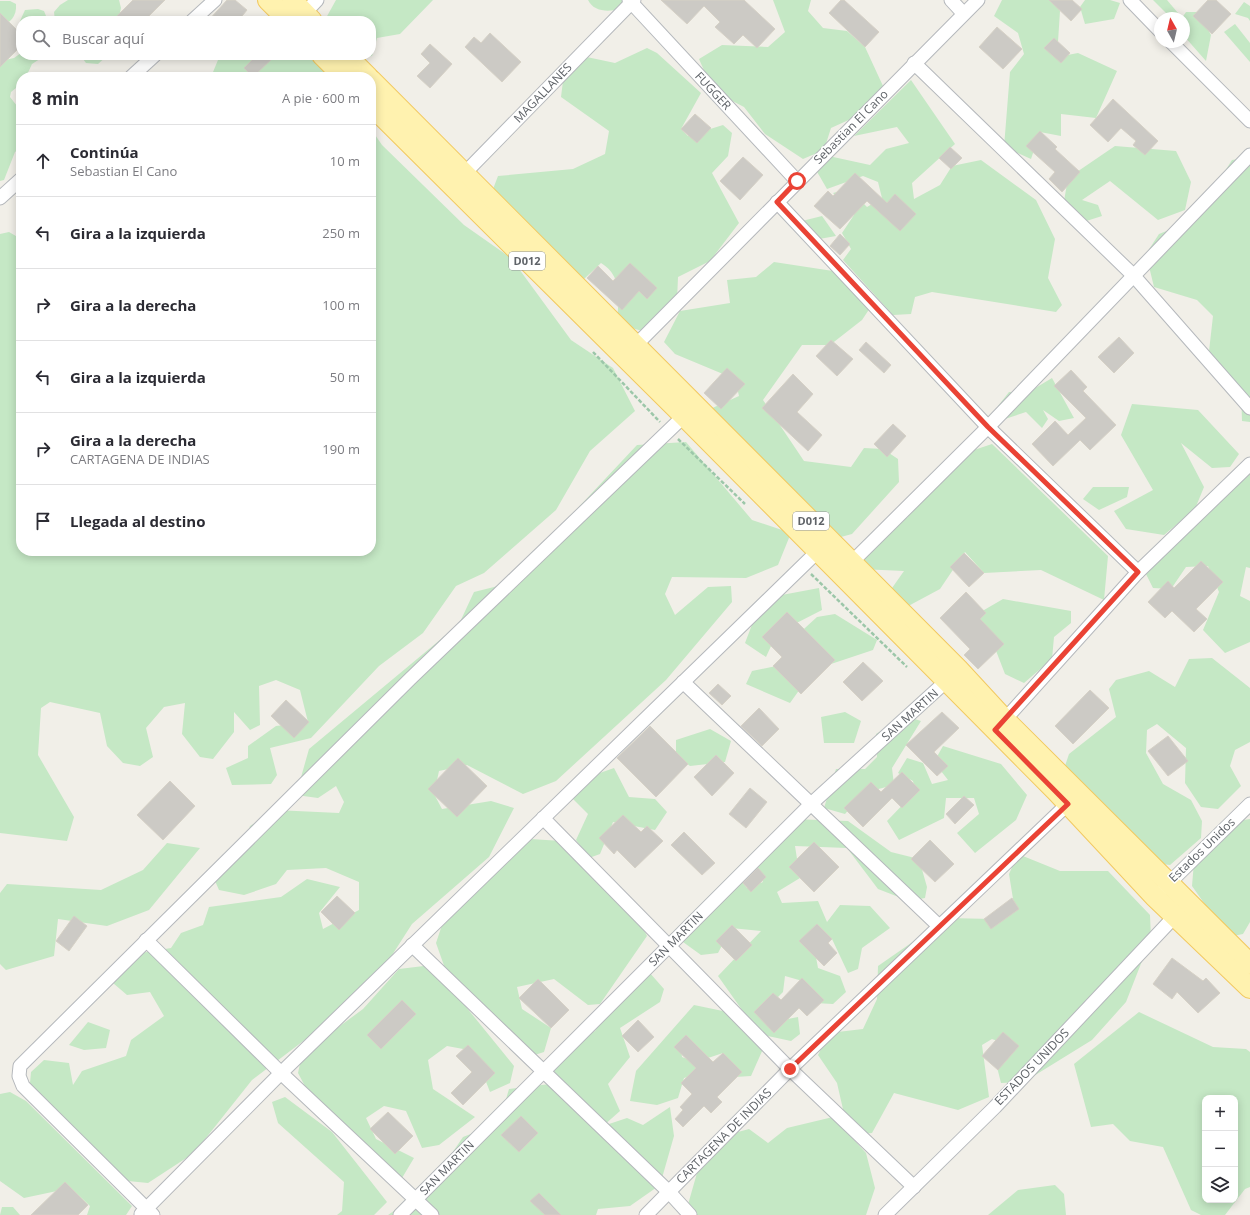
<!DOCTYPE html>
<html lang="es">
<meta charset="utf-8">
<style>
body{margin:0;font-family:"Open Sans",sans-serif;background:#f7f7f7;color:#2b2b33}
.controls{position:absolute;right:12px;bottom:12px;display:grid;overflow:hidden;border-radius:8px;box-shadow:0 2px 10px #0003}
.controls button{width:36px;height:36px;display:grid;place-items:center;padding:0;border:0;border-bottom:1px solid #e1e1e2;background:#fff;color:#2b2b33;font:20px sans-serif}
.compass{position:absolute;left:1154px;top:12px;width:36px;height:36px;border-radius:50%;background:#fff;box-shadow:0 2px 10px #0003;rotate:352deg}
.stop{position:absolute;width:12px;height:12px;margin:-9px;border:3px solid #ea4335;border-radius:50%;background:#fff}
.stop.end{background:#ea4335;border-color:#fff;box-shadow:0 1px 4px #0008}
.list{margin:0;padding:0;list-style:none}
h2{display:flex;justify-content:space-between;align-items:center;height:52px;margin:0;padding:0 16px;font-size:17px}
h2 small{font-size:13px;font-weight:400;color:#7c7c81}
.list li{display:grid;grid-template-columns:26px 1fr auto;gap:12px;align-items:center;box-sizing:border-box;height:72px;padding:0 16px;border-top:1px solid #e1e1e2}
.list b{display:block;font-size:15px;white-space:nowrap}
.list p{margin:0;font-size:13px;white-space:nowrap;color:#7c7c81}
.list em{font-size:13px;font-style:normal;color:#7c7c81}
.icon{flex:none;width:22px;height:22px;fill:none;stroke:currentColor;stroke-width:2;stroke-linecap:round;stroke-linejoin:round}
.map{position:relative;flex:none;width:1250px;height:1215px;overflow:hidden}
.search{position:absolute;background:#fff;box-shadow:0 2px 10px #0003;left:16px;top:16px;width:360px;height:44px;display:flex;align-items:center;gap:10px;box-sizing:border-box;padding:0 14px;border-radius:16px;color:#7c7c81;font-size:15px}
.panel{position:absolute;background:#fff;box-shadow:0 2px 10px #0003;left:16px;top:72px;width:360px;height:484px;border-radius:16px}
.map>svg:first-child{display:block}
.green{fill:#c5e8c5;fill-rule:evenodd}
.building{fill:#cccac5;stroke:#d6d1c6}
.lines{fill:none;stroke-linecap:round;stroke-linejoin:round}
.street-casing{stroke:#b5b8bc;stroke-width:15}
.primary-casing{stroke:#f2c960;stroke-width:22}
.path{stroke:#9cc7a9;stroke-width:2.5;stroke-dasharray:4 2;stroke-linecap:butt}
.street{stroke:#fff;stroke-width:13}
.primary{stroke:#fff2af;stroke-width:20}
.route{stroke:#ea4335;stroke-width:5}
.labels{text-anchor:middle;stroke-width:3;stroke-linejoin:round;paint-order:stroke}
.shield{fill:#fff;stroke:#8f9295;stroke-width:1}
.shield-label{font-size:11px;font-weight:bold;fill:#5f6368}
.street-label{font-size:12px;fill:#5f6368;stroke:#fff}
</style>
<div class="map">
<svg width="1250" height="1215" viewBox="0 0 1250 1215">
<rect width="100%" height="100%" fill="#f1efe8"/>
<!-- green -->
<g class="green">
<polygon points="68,0 119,0 121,8 118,21 55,21 54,12 60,5"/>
<polygon points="336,0 433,0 400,34 377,38 372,56 350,58 348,55 371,55 371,21 328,21 326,18"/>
<path d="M 588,0 L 623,0 L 623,4 L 620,9 C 608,12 594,12 588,0 Z"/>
<polygon points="773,0 811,0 808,11 823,28 847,31 865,47 883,86 875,108 831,128 824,150 803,159 765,134 744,107 713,91 699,59 722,45 768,47 785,32"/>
<polygon points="1002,0 1053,0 1060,11 1057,57 1078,53 1117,71 1096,118 1061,114 1061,136 1040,132 1031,159 1004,147 1010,72 1024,54 1018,33 994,16"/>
<polygon points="1085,0 1110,0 1120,3 1114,19 1085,24 1080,7"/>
<polygon points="1153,0 1167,0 1178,13 1168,15"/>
<path d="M 0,1 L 10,1 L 16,4 C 17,17 10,22 0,28 Z"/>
<polygon points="1244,2 1250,6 1250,21 1248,18 1235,14"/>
<polygon points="38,9 44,11 48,21 21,21 21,26 20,21 25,10"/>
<polygon points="1186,12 1198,12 1211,35 1206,61 1184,36 1184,18 1182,18"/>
<polygon points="1235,24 1250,43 1250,62 1224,32"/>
<path d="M 647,48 L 657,53 L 701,93 L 681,129 L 688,136 L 723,125 L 732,133 L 728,156 L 712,173 L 739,223 L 710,261 L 678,277 L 677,301 L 646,332 L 617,324 C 618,301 624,277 601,263 L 584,279 L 563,276 L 490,197 L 498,176 L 573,169 L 605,154 L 609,131 L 561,97 L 564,73 L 582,56 L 615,63 Z"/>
<polygon points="21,53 21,55 46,55 32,64 26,77 21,77 21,84 11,92 10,97 21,111 21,147 15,152 4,180 0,181 0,61 14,58"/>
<polygon points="80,55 108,55 98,64 86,63"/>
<polygon points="220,55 231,55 256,60 264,55 305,55 336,77 211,77"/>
<polygon points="911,80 955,144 912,183 914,199 940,185 952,166 981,160 1036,200 1055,239 1048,278 1062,305 1056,312 932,292 915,297 911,314 893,315 843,260 851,249 842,233 854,215 833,193 849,189 867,207 882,198 878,182 863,176 827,189 816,170 824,155 870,165 886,149 909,143 897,127 854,136"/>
<polygon points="371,129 382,145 464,225 511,258 571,340 613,368 635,411 590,451 556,510 484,573 456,586 423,633 379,666 311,738 270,748 277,775 271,784 232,785 226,768 248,758 248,746 276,726 308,722 300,690 276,680 259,686 260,725 250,730 234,712 234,732 213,759 200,757 182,734 185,703 164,707 146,728 153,757 140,766 123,763 107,746 100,713 50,702 41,708 38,755 74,817 67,841 0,833 0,234 9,232 21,239 21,551 371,551"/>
<polygon points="1115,146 1176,151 1191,182 1185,210 1158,220 1110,181 1082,200 1098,205 1102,216 1077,224 1063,207 1068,178"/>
<polygon points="1250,157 1250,422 1242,421 1241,391 1208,360 1213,316 1197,300 1154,287 1146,254 1159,234 1194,220 1232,160"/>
<polygon points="822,216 836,236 808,241 802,221"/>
<polygon points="774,262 833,271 872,305 862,320 830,345 802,345 763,400 804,461 851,467 864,448 883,449 898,459 899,482 852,534 826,541 708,410 739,396 735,379 675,354 664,342 680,311 730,303 727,280 756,277"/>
<polygon points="1052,378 1074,418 1059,421 1043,410 1048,419 1042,428 1026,412 1005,419 998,406 1009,392 1027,393"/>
<polygon points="1132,404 1198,410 1239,454 1230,467 1212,468 1181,443 1204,487 1195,509 1164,535 1126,529 1114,511 1153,490 1121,435"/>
<polygon points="686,442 752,520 791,533 778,565 746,578 672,577 665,594 675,615 708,587 731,586 732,602 666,680 556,781 523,794 467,765 439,771 434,794 442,809 491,801 514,808 489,857 412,924 369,991 252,1080 194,1153 148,1183 118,1180 29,1094 31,1072 44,1060 69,1063 73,1085 82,1071 126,1056 131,1040 164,1016 150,992 127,995 113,983 113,965 129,955 171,948 181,933 203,925 209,907 281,897 307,879 340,887 319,913 323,929 359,910 359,882 326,868 287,870 276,884 244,895 219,890 212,874 244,848 250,826 275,810 339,813 344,802 336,786 318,798 296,795 309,749 459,624 474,592 498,586 528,561 637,445"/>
<polygon points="992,444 1108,556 1104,600 1041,570 984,573 965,552 940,589 899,611 885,598 904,571 860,569 855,560 865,540 908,517 916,494 947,459"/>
<polygon points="1250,469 1250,568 1246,567 1240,596 1250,601 1250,642 1225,653 1203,630 1219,592 1208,566 1186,567 1171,589 1153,588 1146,574"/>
<polygon points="1093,487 1129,487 1127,497 1099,510 1083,499"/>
<polygon points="819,588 822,610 777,633 766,657 745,643 758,609 771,597"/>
<polygon points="1003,599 1071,611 1071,623 1054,637 1052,659 1024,683 1005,674 993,643 972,617"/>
<polygon points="835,614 877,640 873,650 828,665 793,639 817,617"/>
<polygon points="1212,658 1250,688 1250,742 1235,750 1230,766 1241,786 1218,809 1201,807 1185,783 1186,748 1157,724 1147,730 1146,753 1163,784 1191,800 1202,821 1201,838 1170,865 1153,863 1060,781 1069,754 1116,717 1109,689 1116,680 1149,671 1175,687 1189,659"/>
<polygon points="781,665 805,682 790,703 746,684 752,671"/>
<polygon points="845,712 861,721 854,743 824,743 821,717"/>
<polygon points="905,716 921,721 892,768 894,785 863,793 845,814 824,808 836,769 865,769 877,757 876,734"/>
<polygon points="710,729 731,741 725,762 690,766 676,755 676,740"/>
<polygon points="943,746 1001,764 1027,795 1016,820 975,853 957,833 979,814 974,798 946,798 944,818 899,840 887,821 915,792 913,781 898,773 907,758 923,763 932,784 948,780 934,762"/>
<polygon points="614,768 629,797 655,799 667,812 655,830 613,822 600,854 589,858 576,840 588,814 568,794 580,780"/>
<polygon points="791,819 848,821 891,852 919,859 927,887 925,898 909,901 878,889 847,848 795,846 800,878 777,892 782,903 818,901 827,922 840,905 870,906 890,928 862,948 858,969 848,973 832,939 812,935 818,968 840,976 846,992 833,1004 815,1003 806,982 785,976 783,992 759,1016 767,1023 798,1017 800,1034 791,1041 759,1034 718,976 761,931 731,928 718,953 701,955 683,942 684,925 737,876 747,888 763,882 748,859"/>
<polygon points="1250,819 1250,922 1243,934 1228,937 1192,886 1194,862 1231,822"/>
<polygon points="530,839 562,841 633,908 647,936 600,1004 588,1005 554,979 517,987 522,1009 551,1028 544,1052 522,1059 447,974 436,943 442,925"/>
<polygon points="167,843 200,848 149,910 107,926 58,919 54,956 6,970 0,964 0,893 7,884 101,890 143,870"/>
<polygon points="1018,854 1060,871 1108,871 1150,915 1151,938 1126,1002 1092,1040 1024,1082 1001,1083 996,1063 1012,1046 992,1039 982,1045 989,1097 958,1110 894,1093 872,1133 861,1134 845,1118 837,1083 818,1055 829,1033 863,1029 877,999 878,966 947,918 993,919 1014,905 1009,874"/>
<polygon points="432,965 514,1066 510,1083 490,1092 474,1051 447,1046 428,1060 433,1089 475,1117 439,1145 422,1148 406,1111 384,1106 366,1118 376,1139 414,1158 402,1178 314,1103 298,1073 302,1054 363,1009 399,969"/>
<polygon points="649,972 664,989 660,1002 620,1028 630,1057 608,1084 620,1111 603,1126 627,1118 643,1125 670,1107 674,1136 660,1185 630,1206 598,1209 596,1215 388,1215 429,1187 463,1137 499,1123 509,1089 550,1084 563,1046 595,1031 623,987"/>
<polygon points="694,1005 742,1015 763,1049 751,1076 735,1077 723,1053 702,1060 680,1042 682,1057 698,1063 699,1074 684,1078 678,1098 657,1105 630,1101 636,1071"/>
<path d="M 1139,1012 L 1213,1047 L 1246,1049 L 1250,1052 L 1250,1187 L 1245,1189 L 1225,1215 L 1201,1215 L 1191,1210 L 1163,1147 L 1130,1141 L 1113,1124 L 1091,1127 L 1074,1064 ZM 1205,1098 L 1235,1098 L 1235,1200 L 1205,1200 Z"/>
<polygon points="88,1022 110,1030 106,1048 84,1050 69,1045"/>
<polygon points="10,1092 26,1101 132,1206 126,1215 87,1215 90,1206 71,1188 24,1198 0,1181 0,1094"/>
<polygon points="285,1097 332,1132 387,1202 374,1215 337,1215 342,1211 344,1182 278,1123 272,1102"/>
<polygon points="833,1117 866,1153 875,1188 866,1215 685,1215 697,1173 738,1132 749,1129 768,1143 787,1128"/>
<polygon points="1055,1185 1064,1194 1066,1215 988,1215 1018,1190"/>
<polygon points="2,1207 13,1207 20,1215 0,1215"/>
</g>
<!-- building -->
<g class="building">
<polygon points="133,0 165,0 144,21 112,21"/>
<polygon points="227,0 235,0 247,10 238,21 208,21"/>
<polygon points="661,0 744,0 775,29 757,48 743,35 734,44 715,27 720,22 704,6 687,24"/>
<polygon points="841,0 844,0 879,32 865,47 829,13"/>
<polygon points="1049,0 1072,0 1082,9 1071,21"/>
<polygon points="1208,0 1216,0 1231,14 1212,34 1193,16"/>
<polygon points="0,13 21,34 21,46 0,67"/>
<polygon points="997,27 1022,49 1003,69 979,47"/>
<polygon points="490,33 521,62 502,82 465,47 474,37 481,43"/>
<polygon points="1054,38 1070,53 1061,63 1044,48"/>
<polygon points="430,44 452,64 430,88 417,76 430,63 421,54"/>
<polygon points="257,55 276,55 253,77 244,68"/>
<polygon points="1113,99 1158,141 1145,155 1133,145 1136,141 1121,128 1108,142 1090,125"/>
<polygon points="695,114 711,128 697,143 681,129"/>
<polygon points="1040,131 1057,147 1055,149 1080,172 1062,192 1049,179 1055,172 1026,146"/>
<polygon points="950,147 962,158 951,169 939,158"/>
<polygon points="743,157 763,175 740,200 720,181"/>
<polygon points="855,173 887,203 895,194 916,214 900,231 867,201 840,229 814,206 828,191 833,196"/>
<polygon points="840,234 850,244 840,255 830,246"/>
<polygon points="630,263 657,288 647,299 639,291 622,310 587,278 598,266 613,281"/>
<polygon points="1119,337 1134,353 1114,373 1098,357"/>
<polygon points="831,340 853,359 837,376 816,356"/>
<polygon points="866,342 891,365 884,373 859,350"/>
<polygon points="727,368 745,384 721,409 704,393"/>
<polygon points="1071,370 1087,387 1083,391 1116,425 1090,450 1080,440 1053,466 1032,444 1055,421 1068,435 1086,418 1054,386"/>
<polygon points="793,374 813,394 797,412 822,435 808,451 762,408"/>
<polygon points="893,424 906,436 887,457 874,444"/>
<polygon points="964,553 984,573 969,587 950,567"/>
<polygon points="1201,561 1223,582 1196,609 1207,619 1194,632 1172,611 1165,618 1148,602 1168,581 1174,588"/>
<polygon points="966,592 986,613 980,619 1004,644 978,669 964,655 970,649 940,618"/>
<polygon points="787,612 835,660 801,694 773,666 782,657 762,637"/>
<polygon points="863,662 883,681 862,701 843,682"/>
<polygon points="718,684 731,696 722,705 709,693"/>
<polygon points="1090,690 1109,708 1073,744 1055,726"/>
<polygon points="286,700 309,722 294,738 271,716"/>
<polygon points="759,708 779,729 762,746 741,726"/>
<polygon points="942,712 959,728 934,752 948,766 937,776 906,745"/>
<polygon points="650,726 688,764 656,797 617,758"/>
<polygon points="1168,736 1188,761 1168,776 1148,751"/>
<polygon points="716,755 734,773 712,796 694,777"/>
<polygon points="458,758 487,786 457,817 428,789"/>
<polygon points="902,772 920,790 902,808 892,798 863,827 844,808 871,782 881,792"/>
<polygon points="170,781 195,806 163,840 137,815"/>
<polygon points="750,788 767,802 746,828 729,814"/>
<polygon points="964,796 974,805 955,824 946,814"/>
<polygon points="623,815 641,832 647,826 663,841 635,868 617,850 614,854 599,838"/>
<polygon points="684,832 715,863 702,875 671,845"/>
<polygon points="930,840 954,864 935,882 911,859"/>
<polygon points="814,842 839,867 814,892 789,867"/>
<polygon points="758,868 766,877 751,892 743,883"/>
<polygon points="337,896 355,913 339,930 321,912"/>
<polygon points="1012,898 1019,909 991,929 984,919"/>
<polygon points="74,916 87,926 69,951 56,941"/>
<polygon points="817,924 832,939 828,943 837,953 824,966 799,941"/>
<polygon points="732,925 752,945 736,961 716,941"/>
<polygon points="1172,958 1203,981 1206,978 1220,993 1198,1013 1177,992 1172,999 1153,984"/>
<polygon points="802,978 824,1000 807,1016 799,1008 774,1033 754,1012 773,993 781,1000"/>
<polygon points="538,979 569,1010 551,1028 519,998"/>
<polygon points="402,1000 416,1014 381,1049 367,1035"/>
<polygon points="638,1020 654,1037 638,1052 622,1036"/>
<polygon points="1003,1032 1019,1046 998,1070 982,1056"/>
<polygon points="686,1035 713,1062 723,1053 742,1072 717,1097 722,1102 711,1113 704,1106 683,1127 675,1119 683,1110 680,1107 692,1094 681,1083 696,1068 674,1047"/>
<polygon points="468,1045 495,1073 463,1105 451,1093 472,1072 456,1056"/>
<polygon points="388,1112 413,1136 395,1154 370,1129"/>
<polygon points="521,1116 538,1133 519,1152 501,1135"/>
<polygon points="65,1182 88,1205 78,1215 31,1215"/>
<polygon points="539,1193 561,1215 545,1215 530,1201"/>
</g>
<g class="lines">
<!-- street casing -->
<g class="street-casing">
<g id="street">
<polyline points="629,0 797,181"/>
<polyline points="951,0 963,13"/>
<polyline points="1130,0 1160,31"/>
<polyline points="300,18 317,0"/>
<polyline points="192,21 215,0"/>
<polyline points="1171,42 1250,121"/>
<polyline points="914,63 1133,275 1250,408"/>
<polyline points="131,77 155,55"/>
<polyline points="459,179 634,0"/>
<polyline points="0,198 21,179"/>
<polyline points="777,202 988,427 1138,572"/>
<polyline points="630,351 978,0"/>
<polyline points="852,562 988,427 1250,155"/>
<polyline points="683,682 939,926"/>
<polyline points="1000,725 1138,572 1250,464"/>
<polyline points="543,818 790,1069 914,1187"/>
<polyline points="1164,888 1250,804"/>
<polyline points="146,940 281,1073 432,1215"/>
<polyline points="412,945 669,1192 690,1215"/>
<polyline points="141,1214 281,1073 817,552"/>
<polyline points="153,1215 23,1086 19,1076 20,1066 410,679 684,416"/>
<polyline points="400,1215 811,804 952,676"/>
<polyline points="646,1215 790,1069 1073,799"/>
<polyline points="885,1215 995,1107 1175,916"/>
</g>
</g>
<!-- primary casing -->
<g class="primary-casing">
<g id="primary">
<polyline points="268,0 289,21"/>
<polyline points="292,0 312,21"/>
<polyline points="322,55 344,77"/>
<polyline points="346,55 368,77"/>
<polyline points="371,80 958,669 1005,720 1250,964"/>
<polyline points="371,105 684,416 1056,791 1154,896 1250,988"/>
</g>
</g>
<!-- path -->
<g class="path">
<polyline points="593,352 660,422"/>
<polyline points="678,439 745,504"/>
<polyline points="811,574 907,667"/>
</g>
<!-- street -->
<use href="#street" class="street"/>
<!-- primary -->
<use href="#primary" class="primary"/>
</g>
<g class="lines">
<!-- route -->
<polyline class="route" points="790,1069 1068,804 995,730 1138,572 988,427 777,202 797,181"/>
</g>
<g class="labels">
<!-- shield labels -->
<g class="shield">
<rect x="509" y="252" width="36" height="18" rx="3"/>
<rect x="793" y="512" width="36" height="18" rx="3"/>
</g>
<g class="shield-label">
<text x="527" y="265">D012</text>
<text x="811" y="525">D012</text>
</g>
<!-- street labels -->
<g class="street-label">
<text transform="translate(713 91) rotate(47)" y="4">FUGGER</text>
<text transform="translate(543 93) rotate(-46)" y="4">MAGALLANES</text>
<text transform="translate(851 127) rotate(-45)" y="4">Sebastian El Cano</text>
<text transform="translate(910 715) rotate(-42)" y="4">SAN MARTIN</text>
<text transform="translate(1202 850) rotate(-44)" y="4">Estados Unidos</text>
<text transform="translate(676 939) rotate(-45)" y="4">SAN MARTIN</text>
<text transform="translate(1032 1067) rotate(-46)" y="4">ESTADOS UNIDOS</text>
<text transform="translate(724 1136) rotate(-45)" y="4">CARTAGENA DE INDIAS</text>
<text transform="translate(447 1168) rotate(-45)" y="4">SAN MARTIN</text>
</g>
</g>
</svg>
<div class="controls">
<button>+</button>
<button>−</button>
<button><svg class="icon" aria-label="layers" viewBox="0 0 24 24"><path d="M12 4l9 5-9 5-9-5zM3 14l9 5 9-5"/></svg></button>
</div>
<svg class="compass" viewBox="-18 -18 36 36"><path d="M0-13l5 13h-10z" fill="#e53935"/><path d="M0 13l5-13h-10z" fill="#7c7c81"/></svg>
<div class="stop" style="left:797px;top:181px"></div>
<div class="stop end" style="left:790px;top:1069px"></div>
<div class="search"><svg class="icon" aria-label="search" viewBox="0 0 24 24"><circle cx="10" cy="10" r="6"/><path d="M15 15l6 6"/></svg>Buscar aquí</div>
<section class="panel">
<h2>8 min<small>A pie · 600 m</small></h2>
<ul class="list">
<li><svg class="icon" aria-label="ahead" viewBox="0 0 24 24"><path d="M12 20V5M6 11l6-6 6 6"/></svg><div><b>Continúa</b><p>Sebastian El Cano</p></div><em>10 m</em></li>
<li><svg class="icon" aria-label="left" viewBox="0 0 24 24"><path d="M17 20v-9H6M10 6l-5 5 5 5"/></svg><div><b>Gira a la izquierda</b></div><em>250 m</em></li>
<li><svg class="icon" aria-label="right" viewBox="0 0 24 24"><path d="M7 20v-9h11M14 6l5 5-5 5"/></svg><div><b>Gira a la derecha</b></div><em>100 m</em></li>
<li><svg class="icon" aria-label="left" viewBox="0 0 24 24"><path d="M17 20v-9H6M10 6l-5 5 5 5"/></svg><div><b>Gira a la izquierda</b></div><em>50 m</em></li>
<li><svg class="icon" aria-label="right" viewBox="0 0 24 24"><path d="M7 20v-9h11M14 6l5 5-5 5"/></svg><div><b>Gira a la derecha</b><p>CARTAGENA DE INDIAS</p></div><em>190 m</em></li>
<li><svg class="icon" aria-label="arrive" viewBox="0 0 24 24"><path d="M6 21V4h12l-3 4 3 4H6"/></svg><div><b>Llegada al destino</b></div></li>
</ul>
</section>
</div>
